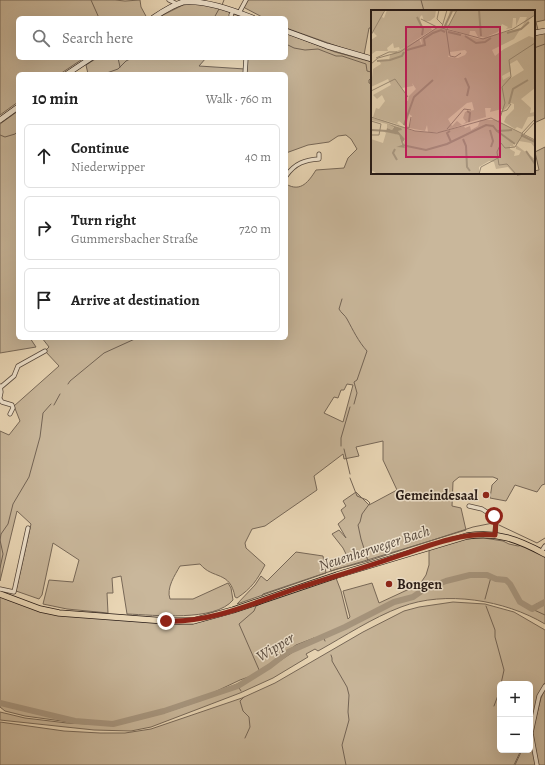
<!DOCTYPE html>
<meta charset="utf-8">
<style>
body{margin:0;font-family:Alegreya,serif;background:#f2f2f2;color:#222}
.controls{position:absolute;right:12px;bottom:12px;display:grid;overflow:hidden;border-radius:6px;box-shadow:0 4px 16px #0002}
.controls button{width:36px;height:36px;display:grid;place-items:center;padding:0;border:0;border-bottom:1px solid #e0e0e0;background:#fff;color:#222;font:20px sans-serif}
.stop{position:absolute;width:12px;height:12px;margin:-9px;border:3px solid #8f2418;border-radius:50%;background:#fff}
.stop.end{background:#8f2418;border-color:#fff;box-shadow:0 1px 4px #0008}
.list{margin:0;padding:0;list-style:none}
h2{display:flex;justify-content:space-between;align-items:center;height:52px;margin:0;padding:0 16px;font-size:17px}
h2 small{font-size:13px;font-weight:400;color:#767676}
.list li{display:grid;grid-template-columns:26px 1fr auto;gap:12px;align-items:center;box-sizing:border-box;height:64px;margin:0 8px 8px;padding:0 8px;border:1px solid #e0e0e0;border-radius:6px}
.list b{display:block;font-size:15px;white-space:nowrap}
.list p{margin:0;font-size:13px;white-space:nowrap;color:#767676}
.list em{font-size:13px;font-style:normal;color:#767676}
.icon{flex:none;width:22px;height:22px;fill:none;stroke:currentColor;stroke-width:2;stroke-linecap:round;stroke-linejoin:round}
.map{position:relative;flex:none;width:545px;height:765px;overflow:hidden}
.search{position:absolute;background:#fff;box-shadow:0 4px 16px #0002;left:16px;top:16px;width:272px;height:44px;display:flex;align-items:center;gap:10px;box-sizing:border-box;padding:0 14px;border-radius:6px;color:#767676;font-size:15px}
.panel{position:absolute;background:#fff;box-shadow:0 4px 16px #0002;left:16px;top:72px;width:272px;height:268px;border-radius:6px}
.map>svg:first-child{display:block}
.green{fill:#c9b79b;stroke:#776858;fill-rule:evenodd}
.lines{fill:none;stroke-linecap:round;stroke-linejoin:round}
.stream{stroke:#736455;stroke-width:1}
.river{stroke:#a7967f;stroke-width:6}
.street-casing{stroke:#56483d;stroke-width:5}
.secondary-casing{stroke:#251915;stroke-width:6}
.primary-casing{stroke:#251915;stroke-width:7}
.street{stroke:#f1e5d0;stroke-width:3.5}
.secondary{stroke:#f1e5d0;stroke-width:5}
.primary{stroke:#ead7b6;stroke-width:5.5}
.route{stroke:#8f2418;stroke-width:5}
.poi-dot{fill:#8f2418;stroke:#f1e5d0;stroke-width:1.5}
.labels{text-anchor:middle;stroke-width:3;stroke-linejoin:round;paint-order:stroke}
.poi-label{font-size:14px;font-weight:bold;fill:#251915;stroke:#f1e5d0;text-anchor:end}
.water-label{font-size:15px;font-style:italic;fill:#594b3f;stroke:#f1e5d0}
.inset-river{fill:none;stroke:#a7967f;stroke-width:2}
.inset-road{fill:none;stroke:#9b8b76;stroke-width:1}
.view{fill:#c2185b;fill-opacity:0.15;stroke:#c2185b;stroke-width:2}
.inset-edge{fill:none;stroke:#251915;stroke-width:2}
</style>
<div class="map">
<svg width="545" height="765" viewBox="0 0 545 765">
<rect width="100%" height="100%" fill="#ead7b6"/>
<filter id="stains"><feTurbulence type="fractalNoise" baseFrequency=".005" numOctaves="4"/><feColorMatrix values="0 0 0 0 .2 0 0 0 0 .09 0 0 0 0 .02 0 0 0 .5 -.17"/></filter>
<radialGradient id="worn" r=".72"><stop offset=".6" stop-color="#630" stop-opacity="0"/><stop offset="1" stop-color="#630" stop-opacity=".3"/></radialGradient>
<!-- green -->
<g class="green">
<polygon points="0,0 115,0 125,1 140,0 141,7 147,18 18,18 18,58 84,58 60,74 18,74 18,102 0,115"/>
<polygon points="247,0 545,0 545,20 536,22 538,30 534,31 534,11 372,11 372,28 369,28 364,55 348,50 286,28 286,18 264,18 245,8 244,7"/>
<polygon points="196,3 217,7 244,18 157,18 183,5"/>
<path d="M 286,33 L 335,52 L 372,62 L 372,173 L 515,173 L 517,175 L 534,173 L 534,171 L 539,170 L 535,152 L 545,147 L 545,484 L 542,485 L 537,492 L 515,485 L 506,501 L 490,498 L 492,485 L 498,479 L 493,477 L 459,477 L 453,482 L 452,506 L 461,508 L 466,530 L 331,571 L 329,566 L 348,558 L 343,548 L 332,534 L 339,530 L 346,538 L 338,524 L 345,518 L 341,510 L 346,506 L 343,501 L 356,492 L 369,505 L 397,490 L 383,460 L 383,441 L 356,447 L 359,456 L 344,459 L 343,454 L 314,476 L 317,490 L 265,526 L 252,529 L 245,543 L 246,548 L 265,565 C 257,580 252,588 237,598 L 235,597 C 230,570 213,580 200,564 L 180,566 C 175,575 166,588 170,599 L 193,599 L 228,583 L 231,588 L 233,600 C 215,622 154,615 127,614 L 121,576 L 112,578 L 113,593 L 107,593 L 108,613 L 67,609 L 43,604 L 49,580 L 73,582 L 79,560 L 53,543 L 42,595 L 39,599 L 16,591 L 31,524 L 17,511 L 0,581 L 0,431 L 9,435 L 20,421 L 14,406 L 59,366 L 45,351 L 49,347 L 42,338 L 286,338 L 286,184 C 301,193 309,181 316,170 L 344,168 L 348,158 L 357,149 L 351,139 L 346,135 L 338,136 L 329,142 L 308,145 L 286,153 L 286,74 L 88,74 L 86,65 L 97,58 L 206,58 L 199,66 L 245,69 L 246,58 L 286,58 ZM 347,384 L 353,385 L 343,422 L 324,413 L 334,397 L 338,398 L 341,390 L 344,390 Z"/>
<polygon points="545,33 545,118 534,123 534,35"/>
<polygon points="18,111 18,338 30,338 36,347 0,353 0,124"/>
<path d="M 484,538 L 503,541 L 509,544 L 518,546 L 523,545 L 545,556 L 545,601 L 536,604 L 539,607 L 545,604 L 545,624 C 505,600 445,590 401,607 C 372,618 345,636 318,651 L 315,649 L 306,654 L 308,657 L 273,678 L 240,693 L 151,727 L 131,731 L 94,730 L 0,720 L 0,712 L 25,718 L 67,723 L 113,725 L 148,717 L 164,713 L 202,700 L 239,683 L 254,678 L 314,638 L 296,645 L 254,675 L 240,680 L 204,697 L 163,712 L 112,723 L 69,722 L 25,716 L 5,711 L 0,707 L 0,596 L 40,611 L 179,624 L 203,621 L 336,578 L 341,591 L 348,619 L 350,617 L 343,591 L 372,583 L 379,603 L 420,584 L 426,575 L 429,565 L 429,549 L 463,539 Z"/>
<polygon points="296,552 323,556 326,573 237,604 255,585 261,576 267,581"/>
<polygon points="453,602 485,604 514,612 545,630 545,683 538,696 530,730 530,684 500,684 500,750 521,750 514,765 0,765 0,722 64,731 100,733 125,733 151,729 242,698 275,683 363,632 404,611 419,607"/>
<polygon points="545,689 545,765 515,765 522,750 530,750 530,734 534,725 541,698"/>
</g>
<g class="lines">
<!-- stream -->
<g class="stream">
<polyline points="91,0 99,18"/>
<polyline points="421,0 424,11"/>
<polyline points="222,5 224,0"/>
<polyline points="214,18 219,9"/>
<polyline points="286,44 294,48 305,50 318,49 336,56 342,56 366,64 367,71 371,72 372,75"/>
<polyline points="534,48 545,44"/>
<polyline points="118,58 120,67"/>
<polyline points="97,59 98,58"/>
<polyline points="104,74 118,69 126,61 132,58"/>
<polyline points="372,77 369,80 369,83 372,84"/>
<polyline points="0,135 5,137 15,134 18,131"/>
<path d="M 342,299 L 339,309 C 341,313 345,315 347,319 C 353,330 358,341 367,351 L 357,380 L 354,382 L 357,393 L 354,404"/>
<polyline points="68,384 70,381 104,353 137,338"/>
<polyline points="54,405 60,394"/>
<polyline points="341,446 341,438 350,407"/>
<polyline points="344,449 350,474"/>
<polyline points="350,478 357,496 367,500 370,503 362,514 360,522 358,525 361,539 368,561"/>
<polyline points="499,525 537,543 545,538"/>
<polyline points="0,568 3,554 0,540 1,534 8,524 13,504 29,477 40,437 43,413 51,404"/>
<polyline points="262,596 263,594 337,569 368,561 473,527 493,523"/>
<polyline points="485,599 491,577"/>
<polyline points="486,606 495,630 495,637 504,670 501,684"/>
<polyline points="532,609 545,615"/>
<polyline points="323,636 325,641"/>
<polyline points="331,655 332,658 332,661 347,687 349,695 348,712 349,720 342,745 346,765"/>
<polyline points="260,672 239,624 254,611 256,606 263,603"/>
<polyline points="238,686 241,691"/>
<polyline points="244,697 240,701 243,711 249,717 250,727 245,738"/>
<polyline points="494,706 500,690"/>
</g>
<!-- river -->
<polyline class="river" points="0,703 75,721 113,724 164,711 238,686 270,666 288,652 345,627 394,602 413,597 423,590 446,581 470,575 487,575 496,579 506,580 510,584 520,602 532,609 545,602"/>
<!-- street casing -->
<g class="street-casing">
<g id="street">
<polyline points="169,0 177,4"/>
<polyline points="239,13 246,0"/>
<polyline points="232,18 231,15 233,11"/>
<polyline points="245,74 246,58"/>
<path d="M 286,176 C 295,163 305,160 319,159 L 319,154"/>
<polyline points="0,386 1,392 0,397"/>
<polyline points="1,387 14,376 18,366 45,351"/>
<polyline points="0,399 2,402 12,405 13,408 10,414"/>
<polyline points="469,506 482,509 496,518 495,535"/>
<polyline points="541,552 545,546"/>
<polyline points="0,589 14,592 28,528"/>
<polyline points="537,765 531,733 539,696 545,686"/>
</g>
</g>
<!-- secondary casing -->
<g class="secondary-casing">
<g id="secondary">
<path d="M 153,18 C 162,12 172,5 183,2 C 206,0 232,10 253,18"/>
<polyline points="286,31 327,46 372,59"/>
<polyline points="534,33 545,31"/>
<polyline points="67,74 91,58"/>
<polyline points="0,120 18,107"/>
</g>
</g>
<!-- primary casing -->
<g class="primary-casing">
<path id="primary" d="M 0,594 L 40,609 L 59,613 L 166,621 L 193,621 L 233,610 L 337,575 L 467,536 C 497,531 519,540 545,554"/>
</g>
<!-- street -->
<use href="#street" class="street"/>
<!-- secondary -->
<use href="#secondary" class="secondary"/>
<!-- primary -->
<use href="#primary" class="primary"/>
</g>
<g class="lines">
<!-- route -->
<path class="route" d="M 166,621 C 209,623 251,604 292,590 C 329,578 367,567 404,554 C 433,544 464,532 495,535 L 496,521 L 494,516"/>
</g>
<!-- markers -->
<g class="poi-dot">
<circle cx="486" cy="495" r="4"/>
<circle cx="389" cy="584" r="4"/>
</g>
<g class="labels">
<!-- poi labels -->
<g class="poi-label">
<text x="478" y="500">Gemeindesaal</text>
<text x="397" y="589" text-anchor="start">Bongen</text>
</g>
<!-- water labels -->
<g class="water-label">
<text transform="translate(374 548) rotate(-18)" y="5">Neuenherweger Bach</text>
<text transform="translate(275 647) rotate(-31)" y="5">Wipper</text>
</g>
</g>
<!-- overview -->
<g transform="translate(371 10)">
<rect width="164" height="164" fill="#ead7b6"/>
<path d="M 0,0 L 13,0 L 11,7 L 13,8 L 16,0 L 65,0 L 64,7 L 59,11 L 53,11 L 51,5 L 49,7 L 50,16 L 59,16 L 61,20 L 29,40 L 28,37 L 23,38 L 22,33 L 16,38 L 17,41 L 5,41 L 1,44 L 0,30 L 6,26 L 0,20 ZM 79,0 L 164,0 L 164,4 L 151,17 L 156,7 L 149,7 L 145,16 L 145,8 L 142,8 L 141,18 L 135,19 L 137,17 L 131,14 L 127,22 L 115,27 L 107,27 L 104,21 L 99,21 L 98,26 L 73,17 L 75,14 L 78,15 L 84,2 L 80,2 L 77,10 ZM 67,17 L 107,29 L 150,18 L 143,29 L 121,40 L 124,46 L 133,39 L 158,26 L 164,28 L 164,78 L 150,89 L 160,98 L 159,103 L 164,102 L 164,106 L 157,107 L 151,119 L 146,117 L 144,119 L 133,112 L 135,107 L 143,99 L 143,94 L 140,93 L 132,101 L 131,99 L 119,102 L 120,98 L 114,98 L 115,107 L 92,114 L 95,112 L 92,108 L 94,102 L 103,100 L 101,92 L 96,93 L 77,109 L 81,116 L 86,111 L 91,115 L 70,122 L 57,122 L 56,115 L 54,121 L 38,118 L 41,106 L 38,104 L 35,117 L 28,111 L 26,113 L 29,115 L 2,107 L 5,98 L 8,99 L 14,91 L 11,85 L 6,89 L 2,85 L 20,75 L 17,69 L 0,77 L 2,59 L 10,54 L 8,50 L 18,50 L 19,45 L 48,29 L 51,35 L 50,28 ZM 94,40 L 96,42 L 94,45 L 87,48 L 77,47 L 79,42 ZM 146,50 L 153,60 L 140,68 L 139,66 L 132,70 L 131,66 L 140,61 L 139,54 ZM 41,73 L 45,79 L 38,86 L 37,91 L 34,90 L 35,85 L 31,78 L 42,76 ZM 1,108 L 11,110 L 42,121 L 66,123 L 93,116 L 94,118 L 99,116 L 100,120 L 107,116 L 109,110 L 125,110 L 164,131 L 157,129 L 164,133 L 164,138 L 160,133 L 148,131 L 146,134 L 141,132 L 143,137 L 139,136 L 139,139 L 144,142 L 143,146 L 148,145 L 150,141 L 145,139 L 145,135 L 164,149 L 164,164 L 143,164 L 137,157 L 125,159 L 123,152 L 118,151 L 108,157 L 108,164 L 5,163 L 0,160 L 0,129 L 12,133 L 15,123 L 11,120 L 28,125 L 31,136 L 25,137 L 36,138 L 32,134 L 34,129 L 27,121 L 30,120 L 30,118 L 12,111 L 23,116 L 21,120 L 16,118 L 16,114 L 0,110 Z" fill="#c9b79b" fill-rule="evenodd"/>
<path d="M 17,114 L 30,118 L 31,120 L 27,121 L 34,129 L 32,132 L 34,138 L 25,137 L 31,135 L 28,125 L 15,122 L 16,118 L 21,120 L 23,117 Z" fill="#a7967f"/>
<path class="inset-river" d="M 108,0 L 110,26M 46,7 L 52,19 L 51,25M 73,18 L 81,1M 77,22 L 90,25M 136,23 L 150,19 L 158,12M 94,26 L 105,33 L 114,32 L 120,28M 36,40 L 54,35 L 53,29 L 62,23 L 70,20 L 74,22M 6,51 L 19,50 L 31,46 L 33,42M 94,68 L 98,77 L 96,86M 138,94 L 142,79 L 157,70M 96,101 L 99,103 L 98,112M 33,115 L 43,87 L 62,70M 0,120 L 17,121M 119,120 L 122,131 L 120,137M 79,121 L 76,123 L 80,132M 126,121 L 144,134M 150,125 L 164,132M 92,129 L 95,136 L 96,157 L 99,161M 31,135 L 55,140 L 76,134 L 115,115 L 122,116 L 126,121 L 141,120M 24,139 L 22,143 L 26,150M 155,141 L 164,154"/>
<path class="inset-road" d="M 68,0 L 66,9 L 72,15M 50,9 L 66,17M 71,17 L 76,0M 75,19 L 79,46 L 84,47 L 90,43M 76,19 L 86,0M 0,25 L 14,0M 5,48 L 18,42 L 26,42M 0,54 L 7,48 L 29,42 L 67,17 L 112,29 L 142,19 L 164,5M 0,81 L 24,69 L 37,87M 130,102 L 136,100 L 140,94M 0,107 L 44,121 L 66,123 L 120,108 L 164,130M 0,111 L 10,114 L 8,125 L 0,125M 128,111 L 134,93 L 131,77 L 140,67 L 138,50 L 164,33M 36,117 L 38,118 L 40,107M 76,119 L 93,99 L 100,100M 151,123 L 164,109M 153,124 L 164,112M 108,164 L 110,157 L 127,148M 145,164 L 136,154 L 128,155 L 126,142 L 130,133 L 134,138 L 144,137 L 152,124"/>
<path class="view" d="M 35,17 L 129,17 L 129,147 L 35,147 Z"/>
<rect width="164" height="164" class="inset-edge"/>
</g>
<rect width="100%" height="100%" filter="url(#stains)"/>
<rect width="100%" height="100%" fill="url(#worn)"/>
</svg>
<div class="controls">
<button>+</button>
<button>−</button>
</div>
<div class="stop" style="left:494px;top:516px"></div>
<div class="stop end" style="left:166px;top:621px"></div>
<div class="search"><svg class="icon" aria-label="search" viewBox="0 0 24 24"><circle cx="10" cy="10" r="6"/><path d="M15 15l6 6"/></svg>Search here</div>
<section class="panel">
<h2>10 min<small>Walk · 760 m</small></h2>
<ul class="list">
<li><svg class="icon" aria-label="ahead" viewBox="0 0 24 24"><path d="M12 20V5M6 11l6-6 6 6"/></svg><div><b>Continue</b><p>Niederwipper</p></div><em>40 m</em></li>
<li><svg class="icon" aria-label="right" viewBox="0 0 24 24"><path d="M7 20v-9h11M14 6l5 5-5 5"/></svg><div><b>Turn right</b><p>Gummersbacher Straße</p></div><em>720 m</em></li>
<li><svg class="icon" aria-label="arrive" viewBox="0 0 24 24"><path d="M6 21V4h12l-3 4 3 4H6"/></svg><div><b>Arrive at destination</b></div></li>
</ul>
</section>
</div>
